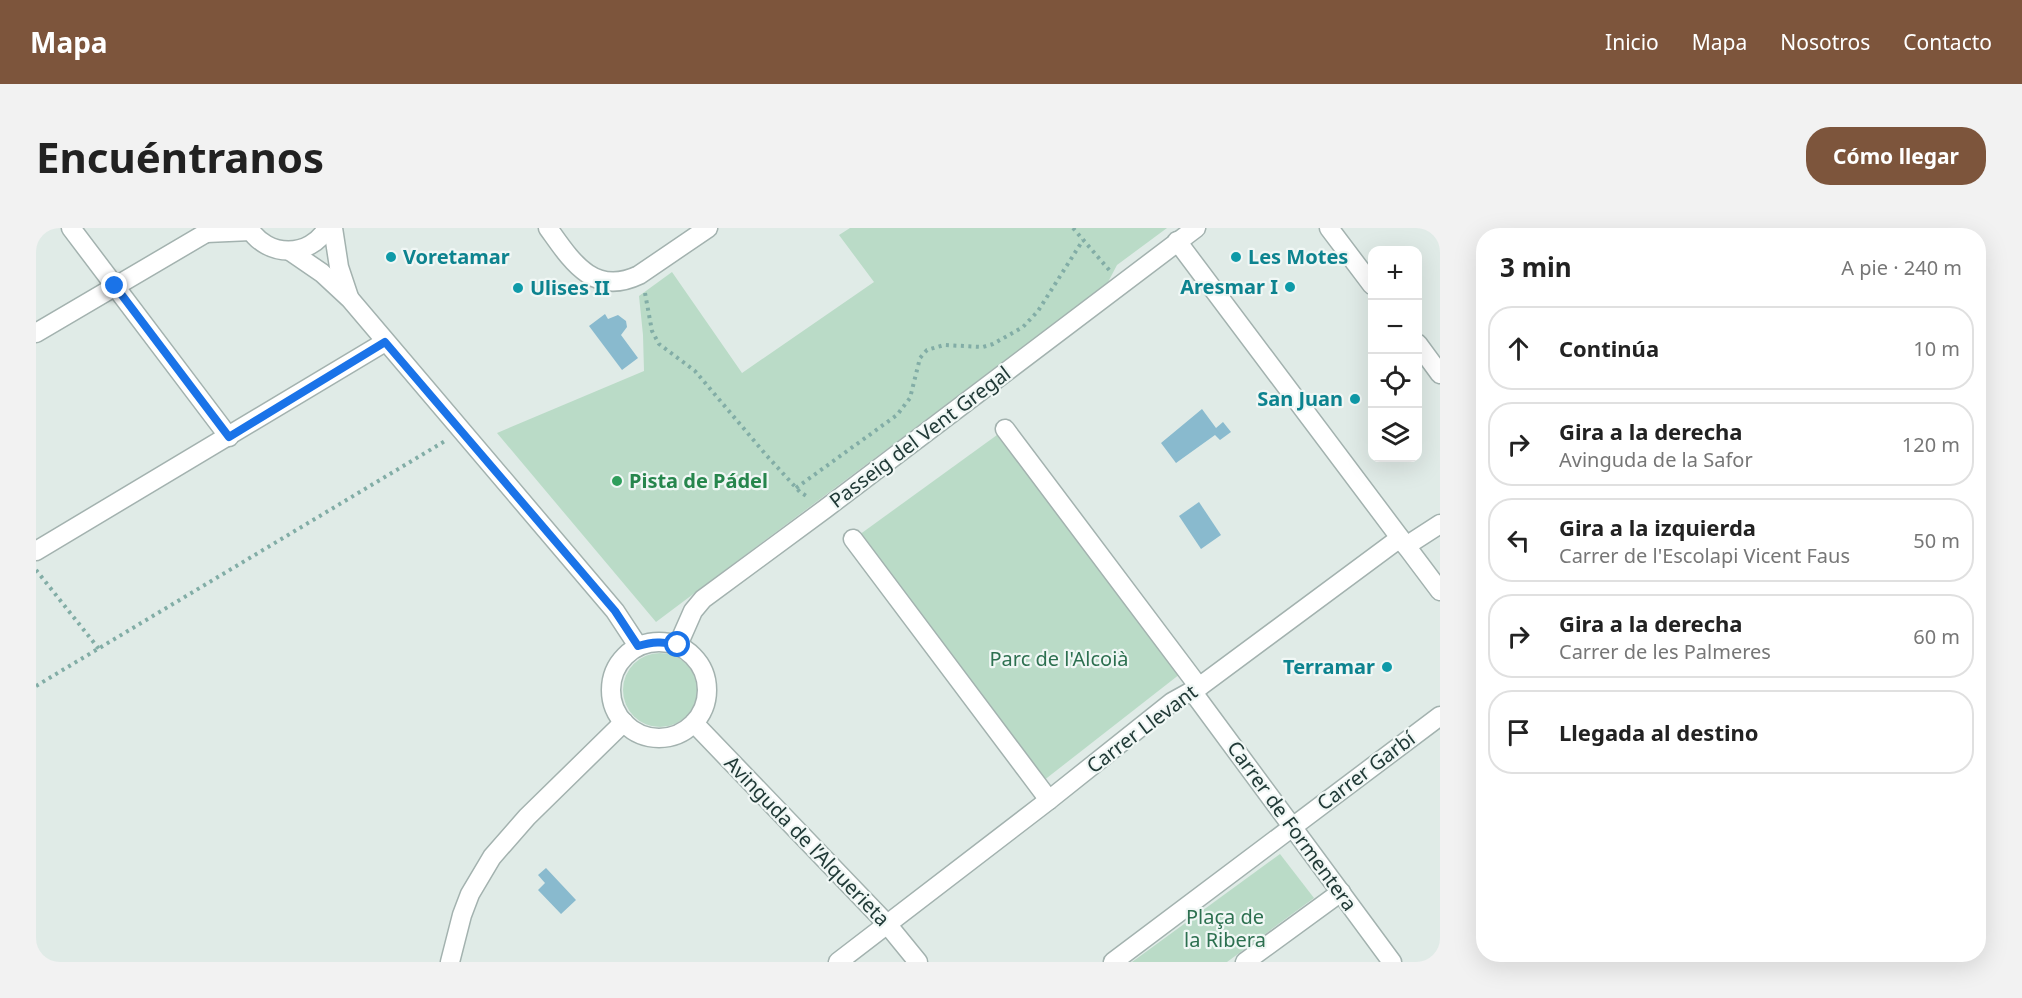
<!DOCTYPE html>
<html lang="es">
<meta charset="utf-8">
<style>
body{margin:0;font-family:"Noto Sans",sans-serif;background:#f2f2f2;color:#222}
.controls{position:absolute;right:18px;top:18px;display:grid;overflow:hidden;border-radius:12px;box-shadow:0 6px 24px #0002}
.controls button{width:54px;height:54px;display:grid;place-items:center;padding:0;border:0;border-bottom:2px solid #e0e0e0;background:#fff;color:#222;font:30px sans-serif}
.stop{position:absolute;width:18px;height:18px;margin:-14px;border:4px solid #1a73e8;border-radius:50%;background:#fff}
.stop.end{background:#1a73e8;border-color:#fff;box-shadow:0 2px 6px #0008}
.list{margin:0;padding:0;list-style:none}
h2{display:flex;justify-content:space-between;align-items:center;height:78px;margin:0;padding:0 24px;font-size:26px}
h2 small{font-size:20px;font-weight:400;color:#767676}
.list li{display:grid;grid-template-columns:39px 1fr auto;gap:18px;align-items:center;box-sizing:border-box;height:84px;margin:0 12px 12px;padding:0 12px;border:2px solid #e0e0e0;border-radius:24px}
.list b{display:block;font-size:22px;white-space:nowrap}
.list p{margin:0;font-size:20px;white-space:nowrap;color:#767676}
.list em{font-size:20px;font-style:normal;color:#767676}
.icon{flex:none;width:33px;height:33px;fill:none;stroke:currentColor;stroke-width:2;stroke-linecap:round;stroke-linejoin:round}
.map{position:relative;flex:none;width:1404px;height:734px;overflow:hidden;border-radius:24px}
header{display:flex;align-items:center;gap:36px;box-sizing:border-box;height:84px;padding:0 30px;background:#7d553c;color:#fff}
header strong{font-size:28px}
nav{display:flex;gap:33px;margin-inline-start:auto;font-size:21px}
.intro{display:flex;align-items:center;justify-content:space-between;box-sizing:border-box;height:144px;padding:0 36px}
h1{margin:0;font-size:42px}
.button{padding:15px 27px;border-radius:24px;background:#7d553c;color:#fff;font-size:21px;font-weight:700}
main{display:flex;gap:36px;padding:0 36px}
aside{flex:1;background:#fff;border-radius:24px;box-shadow:0 6px 24px #0002}
.map>svg:first-child{display:block}
.green{fill:#badbc7}
.water{fill:#89bace}
.lines{fill:none;stroke-linecap:round;stroke-linejoin:round}
.street-casing{stroke:#a3b2af;stroke-width:21}
.path{stroke:#82ada6;stroke-width:4;stroke-dasharray:3 4.5;stroke-linecap:butt}
.street{stroke:#fff;stroke-width:18}
.route{stroke:#1a73e8;stroke-width:8}
.culture-dot{fill:#0f9aa8;stroke:#f0f7f5;stroke-width:2}
.leisure-dot{fill:#2e9e5b;stroke:#f0f7f5;stroke-width:2}
.labels{text-anchor:middle;stroke-width:4.5;stroke-linejoin:round;paint-order:stroke}
.culture-label{font-size:20px;font-weight:bold;fill:#0d838f;stroke:#f0f7f5;text-anchor:start}
.street-label{font-size:20px;fill:#213a37;stroke:#f0f7f5}
.leisure-label{font-size:20px;font-weight:bold;fill:#27864d;stroke:#f0f7f5;text-anchor:start}
.park-label{font-size:20px;fill:#2d7050;stroke:#f0f7f5}
</style>
<header>
<strong>Mapa</strong>
<nav><a>Inicio</a><a>Mapa</a><a>Nosotros</a><a>Contacto</a></nav>
</header>
<div class="intro"><h1>Encuéntranos</h1><a class="button">Cómo llegar</a></div>
<main>
<div class="map">
<svg width="1404" height="734" viewBox="0 0 1404 734">
<rect width="100%" height="100%" fill="#e0ebe7"/>
<!-- green -->
<g class="green">
<polygon points="814,0 1131,0 1081,37 1071,56 620,394 461,205 608,143 607,107 603,68 636,44 706,145 838,54 803,7"/>
<polygon points="961,207 1144,446 1007,553 823,307"/>
<circle cx="624" cy="462" r="37"/>
<polygon points="1244,626 1278,670 1191,734 1096,734"/>
</g>
<!-- water -->
<g class="water">
<polygon points="569,86 572,91 582,87 590,93 591,99 585,107 602,130 586,142 553,98"/>
<polygon points="1166,181 1180,200 1187,194 1195,204 1184,212 1179,207 1140,235 1125,215"/>
<polygon points="1163,274 1185,307 1165,321 1143,288"/>
<polygon points="510,640 540,672 525,686 502,662 509,655 502,647"/>
</g>
<g class="lines">
<!-- street casing -->
<g class="street-casing">
<g id="street">
<polyline points="35,0 193,209"/>
<polyline points="177,0 170,5 215,3"/>
<path d="M 213,0 C 231,30 274,30 291,0"/>
<polyline points="297,0 303,39 313,69"/>
<path d="M 512,0 C 535,32 557,69 603,47 L 672,0"/>
<polyline points="1293,0 1336,57"/>
<polyline points="1141,13 1404,363"/>
<polyline points="254,23 286,45 314,71 579,383 602,418"/>
<polyline points="0,105 170,5"/>
<polyline points="1382,116 1404,146"/>
<polyline points="969,201 1163,459"/>
<polyline points="817,311 1013,572"/>
<polyline points="1370,318 1404,296"/>
<polyline points="0,323 349,114"/>
<circle cx="623" cy="462" r="48"/>
<polyline points="642,417 657,383 667,371 789,281 1160,0"/>
<polyline points="1156,463 1356,734"/>
<polyline points="658,495 851,696 882,734"/>
<polyline points="414,734 426,687 434,666 456,629 491,589 588,494"/>
<polyline points="802,734 1013,572 1136,474 1163,459 1364,310"/>
<polyline points="1077,734 1404,488"/>
<polyline points="1209,734 1305,664"/>
</g>
</g>
<!-- path -->
<g class="path">
<polyline points="1037,0 1074,43"/>
<polyline points="609,65 616,103 623,116 659,143 731,228 764,264 772,269"/>
<polyline points="760,260 861,187 874,170 884,130 891,122 908,117 947,119 957,116 987,99 1002,83 1047,12"/>
<polyline points="0,342 63,421"/>
<polyline points="0,458 409,213"/>
</g>
<!-- street -->
<use href="#street" class="street"/>
</g>
<g class="lines">
<!-- route -->
<path class="route" d="M 79,58 L 193,209 L 349,114 L 579,383 L 602,418 C 616,414 627,413 642,417"/>
</g>
<!-- markers -->
<g class="culture-dot">
<circle cx="355" cy="29" r="6"/>
<circle cx="1200" cy="29" r="6"/>
<circle cx="1254" cy="59" r="6"/>
<circle cx="482" cy="60" r="6"/>
<circle cx="1319" cy="171" r="6"/>
<circle cx="1351" cy="439" r="6"/>
</g>
<circle class="leisure-dot" cx="581" cy="253" r="6"/>
<g class="labels">
<!-- culture labels -->
<g class="culture-label">
<text x="367" y="36">Voretamar</text>
<text x="1212" y="36">Les Motes</text>
<text x="1242" y="66" text-anchor="end">Aresmar I</text>
<text x="494" y="67">Ulises II</text>
<text x="1307" y="178" text-anchor="end">San Juan</text>
<text x="1339" y="446" text-anchor="end">Terramar</text>
</g>
<!-- street labels -->
<g class="street-label">
<text transform="translate(884 209) rotate(-37)" y="7">Passeig del Vent Gregal</text>
<text transform="translate(1106 501) rotate(-37)" y="7">Carrer Llevant</text>
<text transform="translate(1330 543) rotate(-37)" y="7">Carrer Garbí</text>
<text transform="translate(1256 598) rotate(54)" y="7">Carrer de Formentera</text>
<text transform="translate(771 613) rotate(46)" y="7">Avinguda de l’Alquerieta</text>
</g>
<!-- leisure labels -->
<g class="leisure-label">
<text x="593" y="260">Pista de Pádel</text>
</g>
<!-- park labels -->
<g class="park-label">
<text x="1023" y="438">Parc de l'Alcoià</text>
<text x="1189" y="696">Plaça de<tspan x="1189" dy="23">la Ribera</tspan></text>
</g>
</g>
</svg>
<div class="controls">
<button>+</button>
<button>−</button>
<button><svg class="icon" aria-label="locate" viewBox="0 0 24 24"><circle cx="12" cy="12" r="6"/><path d="M12 2v4M12 18v4M2 12h4M18 12h4"/></svg></button>
<button><svg class="icon" aria-label="layers" viewBox="0 0 24 24"><path d="M12 4l9 5-9 5-9-5zM3 14l9 5 9-5"/></svg></button>
</div>
<div class="stop" style="left:642px;top:417px"></div>
<div class="stop end" style="left:79px;top:58px"></div>
</div>
<aside>
<h2>3 min<small>A pie · 240 m</small></h2>
<ul class="list">
<li><svg class="icon" aria-label="ahead" viewBox="0 0 24 24"><path d="M12 20V5M6 11l6-6 6 6"/></svg><div><b>Continúa</b></div><em>10 m</em></li>
<li><svg class="icon" aria-label="right" viewBox="0 0 24 24"><path d="M7 20v-9h11M14 6l5 5-5 5"/></svg><div><b>Gira a la derecha</b><p>Avinguda de la Safor</p></div><em>120 m</em></li>
<li><svg class="icon" aria-label="left" viewBox="0 0 24 24"><path d="M17 20v-9H6M10 6l-5 5 5 5"/></svg><div><b>Gira a la izquierda</b><p>Carrer de l'Escolapi Vicent Faus</p></div><em>50 m</em></li>
<li><svg class="icon" aria-label="right" viewBox="0 0 24 24"><path d="M7 20v-9h11M14 6l5 5-5 5"/></svg><div><b>Gira a la derecha</b><p>Carrer de les Palmeres</p></div><em>60 m</em></li>
<li><svg class="icon" aria-label="arrive" viewBox="0 0 24 24"><path d="M6 21V4h12l-3 4 3 4H6"/></svg><div><b>Llegada al destino</b></div></li>
</ul>
</aside>
</main>
